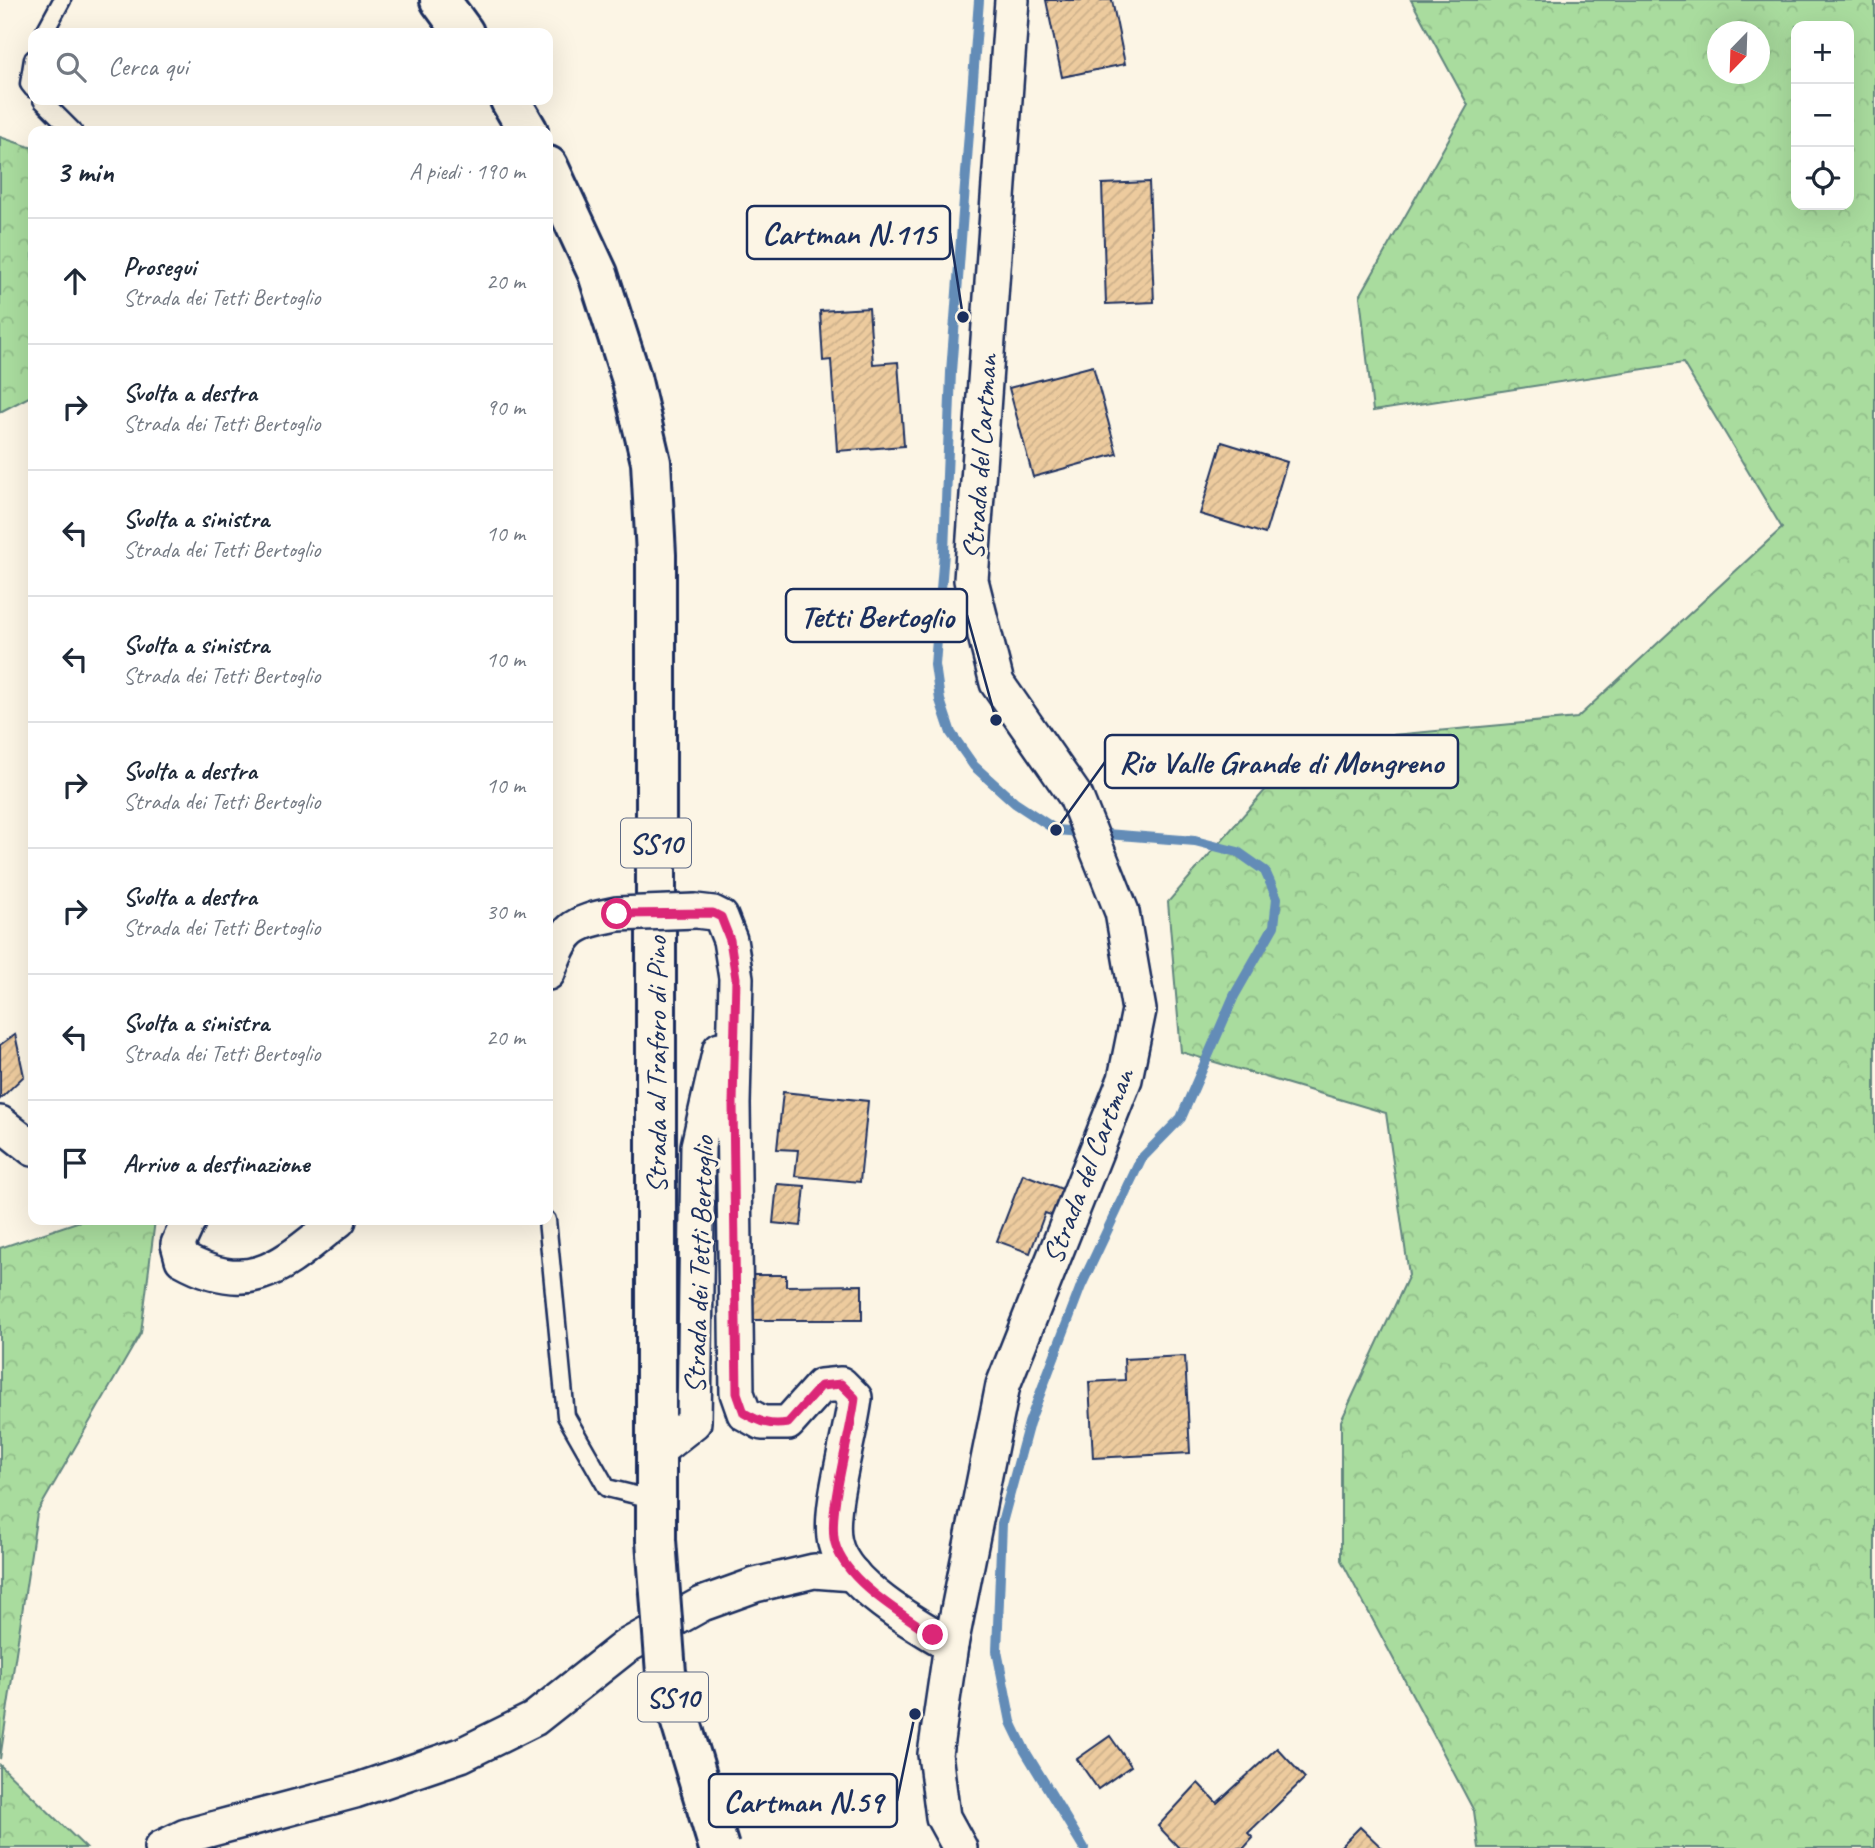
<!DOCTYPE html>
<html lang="it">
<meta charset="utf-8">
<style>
body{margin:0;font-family:Caveat,sans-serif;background:#f6f6f7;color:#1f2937}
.controls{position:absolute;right:21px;top:21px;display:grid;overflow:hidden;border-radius:14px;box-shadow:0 7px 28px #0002}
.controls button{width:63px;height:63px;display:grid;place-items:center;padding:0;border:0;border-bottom:2px solid #e0e1e3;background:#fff;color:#1f2937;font:35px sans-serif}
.compass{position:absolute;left:1707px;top:21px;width:63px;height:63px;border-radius:50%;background:#fff;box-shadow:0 7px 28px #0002;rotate:203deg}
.stop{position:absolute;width:21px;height:21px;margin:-16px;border:5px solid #db2777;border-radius:50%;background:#fff}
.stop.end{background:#db2777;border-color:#fff;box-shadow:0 2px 7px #0008}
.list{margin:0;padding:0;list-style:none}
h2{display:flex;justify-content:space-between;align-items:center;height:91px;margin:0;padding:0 28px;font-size:30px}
h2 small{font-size:23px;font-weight:400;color:#747a83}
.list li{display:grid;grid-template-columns:46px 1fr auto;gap:21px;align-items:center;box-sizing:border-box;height:126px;padding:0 28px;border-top:2px solid #e0e1e3}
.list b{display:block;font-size:26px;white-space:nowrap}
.list p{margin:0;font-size:23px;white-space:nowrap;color:#747a83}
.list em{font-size:23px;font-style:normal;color:#747a83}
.icon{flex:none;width:38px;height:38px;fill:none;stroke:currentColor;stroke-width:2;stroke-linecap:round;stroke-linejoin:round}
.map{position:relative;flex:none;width:1875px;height:1848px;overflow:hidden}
.search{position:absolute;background:#fff;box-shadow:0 7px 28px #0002;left:28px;top:28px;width:525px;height:77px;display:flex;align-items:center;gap:18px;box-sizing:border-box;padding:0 24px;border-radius:14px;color:#747a83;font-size:26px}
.panel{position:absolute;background:#fff;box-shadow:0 7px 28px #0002;left:28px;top:126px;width:525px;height:1099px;border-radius:14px}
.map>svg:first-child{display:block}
.forest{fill:url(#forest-crowns);stroke:#62867e;stroke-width:2;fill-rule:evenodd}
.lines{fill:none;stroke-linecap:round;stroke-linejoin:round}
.stream{stroke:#648cb7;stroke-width:10}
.building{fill:url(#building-hatch);stroke:#1b2f5e;stroke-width:2}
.service-casing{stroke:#1b2f5e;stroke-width:21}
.minor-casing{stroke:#1b2f5e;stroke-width:38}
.primary-casing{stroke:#1b2f5e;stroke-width:44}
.service{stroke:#fcf5e5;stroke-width:16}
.minor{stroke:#fcf5e5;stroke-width:33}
.primary{stroke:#fcf5e5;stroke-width:38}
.minor-bridge-casing{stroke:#1b2f5e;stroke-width:38;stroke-linecap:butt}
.primary-bridge-casing{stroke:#1b2f5e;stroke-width:44;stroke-linecap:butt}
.minor-bridge{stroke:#fcf5e5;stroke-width:33}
.primary-bridge{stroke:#fcf5e5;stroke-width:38}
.route{stroke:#db2777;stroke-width:9}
.labels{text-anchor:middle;stroke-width:6;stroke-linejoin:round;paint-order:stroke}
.shield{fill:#fcf5e5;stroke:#5e6a86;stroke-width:2}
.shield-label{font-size:28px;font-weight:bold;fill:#1b2f5e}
.street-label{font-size:30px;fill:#1b2f5e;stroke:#fcf5e5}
.leader{fill:none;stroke:#1b2f5e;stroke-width:2.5}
.callout-dot{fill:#1b2f5e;stroke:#fcf5e5;stroke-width:2.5}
.callout{fill:#fcf5e5;stroke:#1b2f5e;stroke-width:2.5}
.callout-label{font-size:32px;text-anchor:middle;font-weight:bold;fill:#1b2f5e}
</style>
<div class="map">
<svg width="1875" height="1848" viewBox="0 0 1875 1848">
<defs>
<pattern id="forest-crowns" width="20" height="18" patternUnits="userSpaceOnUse" patternTransform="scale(1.75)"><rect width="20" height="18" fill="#a9dc9e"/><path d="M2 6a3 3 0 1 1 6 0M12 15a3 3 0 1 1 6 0" fill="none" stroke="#91bd8a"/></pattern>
<pattern id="building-hatch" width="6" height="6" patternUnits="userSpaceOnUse" patternTransform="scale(1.75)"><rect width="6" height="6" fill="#edcb9e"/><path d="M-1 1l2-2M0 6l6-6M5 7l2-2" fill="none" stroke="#cbaf8a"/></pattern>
</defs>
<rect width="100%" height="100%" fill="#fcf5e5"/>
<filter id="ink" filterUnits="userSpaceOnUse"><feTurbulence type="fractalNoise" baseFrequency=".0143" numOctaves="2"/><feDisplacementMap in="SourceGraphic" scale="14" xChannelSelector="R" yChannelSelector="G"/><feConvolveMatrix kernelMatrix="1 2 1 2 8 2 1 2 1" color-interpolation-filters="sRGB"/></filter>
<g filter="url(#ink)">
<!-- forest -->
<g class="forest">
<path d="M 1411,0 L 1875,0 L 1875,1848 L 1479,1848 L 1474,1811 L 1341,1560 L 1341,1421 L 1409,1275 L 1386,1113 L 1181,1052 L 1168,902 L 1306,743 L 1577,718 L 1782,528 L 1683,363 L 1373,411 L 1360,296 L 1468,105 ZM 1796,26 L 1849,26 L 1849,205 L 1796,205 ZM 1717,32 L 1759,32 L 1759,74 L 1717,74 Z"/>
<polygon points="0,137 33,148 33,395 0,412"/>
<polygon points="83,1220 155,1220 141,1333 37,1513 0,1759 0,1248"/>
<polygon points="0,1765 86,1848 0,1848"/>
</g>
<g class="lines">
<!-- stream -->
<polyline class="stream" points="979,0 951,372 944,552 935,665 940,700 951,733 974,766 1015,803 1056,830 1195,841 1238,852 1265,871 1277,898 1274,926 1234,996 1181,1118 1141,1159 1081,1286 1029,1423 1002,1523 997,1651 1011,1722 1025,1751 1084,1848"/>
</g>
<!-- building -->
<g class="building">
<polygon points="1046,0 1112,0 1125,64 1062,77"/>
<polygon points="1149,182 1154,302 1106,304 1102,184"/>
<polygon points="869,308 873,364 898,362 904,446 837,451 831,360 823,361 820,311"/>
<polygon points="1093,366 1117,454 1033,477 1009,388"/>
<polygon points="1222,442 1287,462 1265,534 1200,514"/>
<polygon points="15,1034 24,1076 0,1099 0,1045"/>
<polygon points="783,1092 868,1101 860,1182 795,1176 798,1150 777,1149"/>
<polygon points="1023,1174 1070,1192 1060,1218 1045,1213 1030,1253 997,1241"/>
<polygon points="777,1184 805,1186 801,1226 773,1223"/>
<polygon points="743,1275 786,1275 786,1286 862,1285 862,1320 743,1320"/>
<polygon points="1185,1356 1190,1453 1093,1458 1089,1382 1125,1380 1124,1359"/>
<polygon points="1110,1736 1131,1766 1098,1789 1077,1759"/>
<polygon points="1277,1748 1305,1778 1248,1833 1253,1838 1244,1848 1179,1848 1158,1826 1198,1783 1217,1803"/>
<polygon points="1360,1827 1382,1848 1339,1848"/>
</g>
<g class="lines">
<!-- service casing -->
<g class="service-casing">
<g id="service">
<polyline points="44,33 62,0"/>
<polyline points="33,59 29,84 33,89"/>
<polyline points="42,100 73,131"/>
<polyline points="547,1220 566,1416 607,1488 656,1500"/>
</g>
</g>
<!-- minor casing -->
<g class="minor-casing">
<g id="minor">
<path d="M 696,911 L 713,913 L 721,917 L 730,940 L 736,978 L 733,1104 L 737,1393 L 744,1413 L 762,1423 L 788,1423 L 821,1386 L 841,1384 L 855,1398 C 851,1435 827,1510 835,1543 C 844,1584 916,1625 951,1645"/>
<path d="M 548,973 C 564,928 571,923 617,914"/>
<polyline points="0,1123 33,1149"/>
<path d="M 189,1220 L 178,1244 L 182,1259 C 254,1299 284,1263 339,1220"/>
<polyline points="655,1453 694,1422 698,1146 720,1049"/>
<polyline points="161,1848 186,1836 355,1791 461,1755 534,1719 625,1647 702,1604 755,1585 814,1571 853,1574"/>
<polyline points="960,1848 943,1817 935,1754 951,1645 1003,1385 1125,1079 1139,1010 1122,912 1076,797 997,683 971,580 1012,0"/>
</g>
</g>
<!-- primary casing -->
<g class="primary-casing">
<g id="primary">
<polyline points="440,0 464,33"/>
<polyline points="510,100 528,131"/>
<polyline points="548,166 598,274 631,377 651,462 656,555 656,1540"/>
</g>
</g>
<!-- service -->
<use href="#service" class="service"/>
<!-- minor -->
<use href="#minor" class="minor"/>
<!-- primary -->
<use href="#primary" class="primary"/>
<!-- minor-bridge casing -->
<g class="minor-bridge-casing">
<polyline id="minor-bridge" points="617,914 696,911"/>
</g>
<!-- primary-bridge casing -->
<g class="primary-bridge-casing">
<polyline id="primary-bridge" points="656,1540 666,1673 719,1848"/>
</g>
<!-- minor-bridge -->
<use href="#minor-bridge" class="minor-bridge"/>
<!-- primary-bridge -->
<use href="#primary-bridge" class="primary-bridge"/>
</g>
</g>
<g class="lines" filter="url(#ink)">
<!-- route -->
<path class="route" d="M 617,914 L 713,913 L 721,917 L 730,940 L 736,978 L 733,1104 L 737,1393 L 744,1413 C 760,1422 769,1426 788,1423 L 821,1386 L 841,1384 L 855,1398 C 851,1434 827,1512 835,1543 C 845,1581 902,1614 933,1635"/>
</g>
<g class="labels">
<!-- shield labels -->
<g class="shield">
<rect x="621" y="818.5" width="70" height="49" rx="5"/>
<rect x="638" y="1672.5" width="70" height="49" rx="5"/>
</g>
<g class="shield-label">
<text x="656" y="853">SS10</text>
<text x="673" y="1707">SS10</text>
</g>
<!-- street labels -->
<g class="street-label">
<text transform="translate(980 457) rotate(-86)" y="10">Strada del Cartman</text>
<text transform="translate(656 1065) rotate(-90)" y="10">Strada al Traforo di Pino</text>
<text transform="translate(1088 1166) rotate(-69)" y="10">Strada del Cartman</text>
<text transform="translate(699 1265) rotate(-88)" y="10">Strada dei Tetti Bertoglio</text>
</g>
</g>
<!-- callouts -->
<path class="leader" d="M963 317L950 233M996 720L967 615M1056 830L1105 762M915 1714L897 1801"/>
<g class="callout-dot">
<circle cx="963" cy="317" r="7"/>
<circle cx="996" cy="720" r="7"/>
<circle cx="1056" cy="830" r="7"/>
<circle cx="915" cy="1714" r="7"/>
</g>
<g class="callout">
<rect x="747" y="206" width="203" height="53" rx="7"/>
<rect x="786" y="589" width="181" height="53" rx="7"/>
<rect x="1105" y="735" width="353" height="53" rx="7"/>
<rect x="709" y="1774" width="188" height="53" rx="7"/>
</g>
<g class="callout-label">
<text x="849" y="244">Cartman N.115</text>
<text x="877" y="627">Tetti Bertoglio</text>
<text x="1281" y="773">Rio Valle Grande di Mongreno</text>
<text x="803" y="1812">Cartman N.59</text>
</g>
</svg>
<div class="controls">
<button>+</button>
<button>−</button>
<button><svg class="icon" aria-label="locate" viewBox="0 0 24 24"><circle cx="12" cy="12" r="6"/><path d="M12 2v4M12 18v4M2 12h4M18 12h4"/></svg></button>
</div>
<svg class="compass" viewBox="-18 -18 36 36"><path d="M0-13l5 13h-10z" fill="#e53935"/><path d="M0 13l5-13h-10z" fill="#747a83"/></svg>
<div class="stop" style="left:617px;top:914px"></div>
<div class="stop end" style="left:933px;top:1635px"></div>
<div class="search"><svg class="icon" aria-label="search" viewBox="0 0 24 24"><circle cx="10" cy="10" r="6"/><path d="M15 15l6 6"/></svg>Cerca qui</div>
<section class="panel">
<h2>3 min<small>A piedi · 190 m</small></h2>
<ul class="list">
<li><svg class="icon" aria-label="ahead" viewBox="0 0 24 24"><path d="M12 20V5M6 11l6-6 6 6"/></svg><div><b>Prosegui</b><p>Strada dei Tetti Bertoglio</p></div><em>20 m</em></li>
<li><svg class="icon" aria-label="right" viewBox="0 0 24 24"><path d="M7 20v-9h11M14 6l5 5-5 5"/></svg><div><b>Svolta a destra</b><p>Strada dei Tetti Bertoglio</p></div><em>90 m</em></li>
<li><svg class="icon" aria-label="left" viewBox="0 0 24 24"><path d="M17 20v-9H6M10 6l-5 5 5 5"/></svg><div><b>Svolta a sinistra</b><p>Strada dei Tetti Bertoglio</p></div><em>10 m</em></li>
<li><svg class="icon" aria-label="left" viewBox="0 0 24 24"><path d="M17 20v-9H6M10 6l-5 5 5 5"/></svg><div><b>Svolta a sinistra</b><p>Strada dei Tetti Bertoglio</p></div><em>10 m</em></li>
<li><svg class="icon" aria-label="right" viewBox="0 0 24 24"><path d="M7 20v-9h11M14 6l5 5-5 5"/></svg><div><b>Svolta a destra</b><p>Strada dei Tetti Bertoglio</p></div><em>10 m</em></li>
<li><svg class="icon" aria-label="right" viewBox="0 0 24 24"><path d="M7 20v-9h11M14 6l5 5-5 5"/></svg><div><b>Svolta a destra</b><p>Strada dei Tetti Bertoglio</p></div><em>30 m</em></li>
<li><svg class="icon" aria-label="left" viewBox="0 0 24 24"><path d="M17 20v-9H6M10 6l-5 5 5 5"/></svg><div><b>Svolta a sinistra</b><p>Strada dei Tetti Bertoglio</p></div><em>20 m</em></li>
<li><svg class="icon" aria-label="arrive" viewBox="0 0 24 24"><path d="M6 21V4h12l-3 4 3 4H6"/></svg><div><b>Arrivo a destinazione</b></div></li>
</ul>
</section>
</div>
